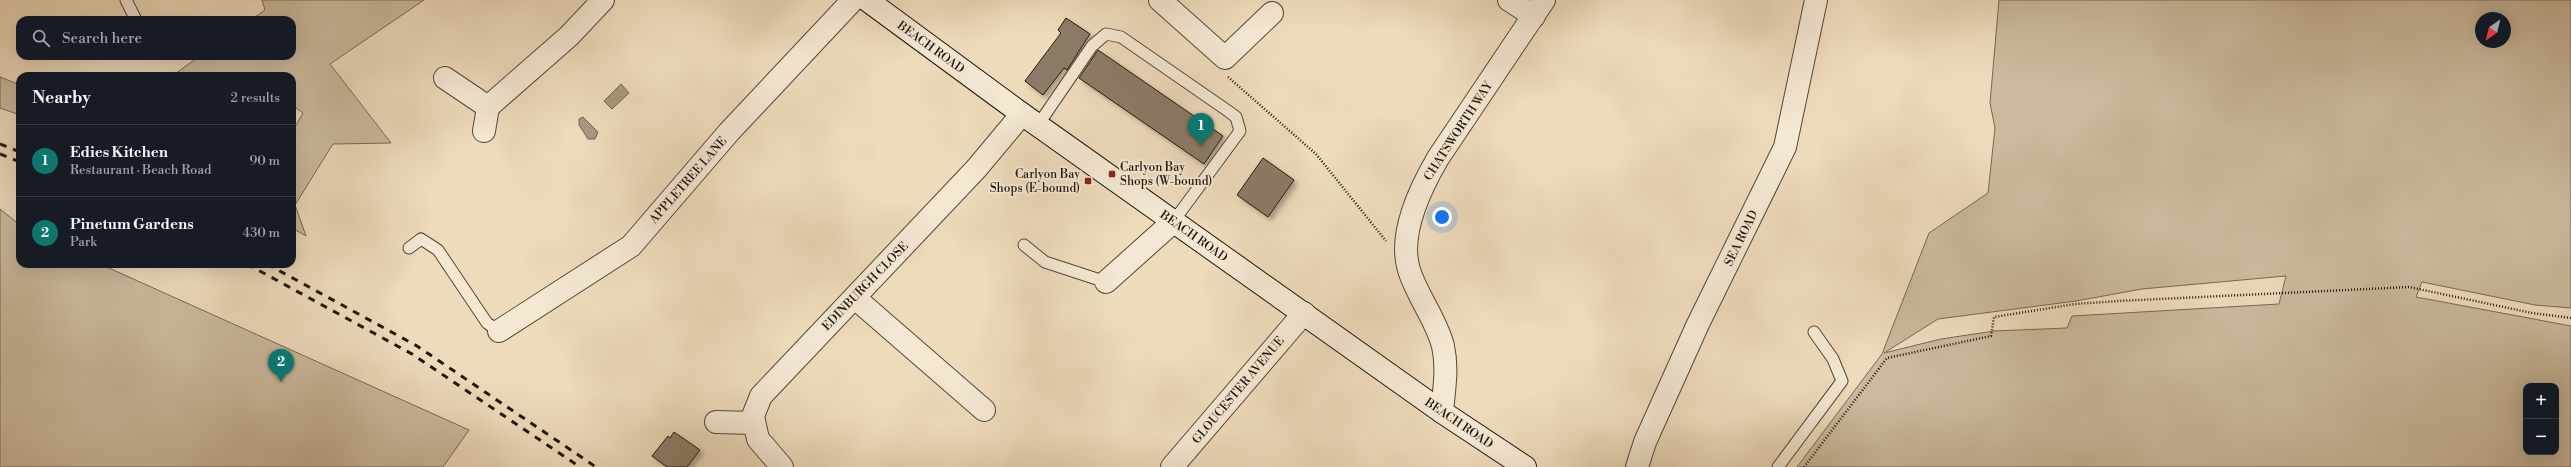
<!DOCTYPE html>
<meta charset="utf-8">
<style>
body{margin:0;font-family:"Libre Bodoni",serif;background:#20242c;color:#f1f3f6}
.controls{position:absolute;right:12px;bottom:12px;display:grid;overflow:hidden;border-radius:8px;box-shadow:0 4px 16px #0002}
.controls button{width:36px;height:36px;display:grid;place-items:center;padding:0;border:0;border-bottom:1px solid #363941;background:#171b24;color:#f1f3f6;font:20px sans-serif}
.compass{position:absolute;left:2475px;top:12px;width:36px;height:36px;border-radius:50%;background:#171b24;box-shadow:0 4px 16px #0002;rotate:215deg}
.you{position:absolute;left:1442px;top:217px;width:14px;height:14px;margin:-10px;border:3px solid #fff;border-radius:50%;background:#1a73e8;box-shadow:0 0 0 6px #1a73e833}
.badge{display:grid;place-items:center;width:26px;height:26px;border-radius:50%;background:#0f766e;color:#fff;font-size:13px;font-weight:700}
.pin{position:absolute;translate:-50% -33px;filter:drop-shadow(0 1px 2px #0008)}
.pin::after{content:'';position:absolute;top:21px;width:14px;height:12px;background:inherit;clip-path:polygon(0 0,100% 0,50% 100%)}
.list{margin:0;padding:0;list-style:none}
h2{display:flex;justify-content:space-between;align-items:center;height:52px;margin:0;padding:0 16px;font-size:17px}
h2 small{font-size:13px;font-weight:400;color:#9ea1a6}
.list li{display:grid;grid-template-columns:26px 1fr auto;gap:12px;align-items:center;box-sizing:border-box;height:72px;padding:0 16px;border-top:1px solid #363941}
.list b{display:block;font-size:15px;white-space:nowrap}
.list p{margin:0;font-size:13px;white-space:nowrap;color:#9ea1a6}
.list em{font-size:13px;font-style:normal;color:#9ea1a6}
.icon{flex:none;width:22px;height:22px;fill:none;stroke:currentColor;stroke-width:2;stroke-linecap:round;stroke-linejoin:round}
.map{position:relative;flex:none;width:2571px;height:467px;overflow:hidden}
.search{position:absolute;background:#171b24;box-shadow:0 4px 16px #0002;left:16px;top:16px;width:280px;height:44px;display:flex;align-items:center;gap:10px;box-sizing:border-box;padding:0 14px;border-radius:12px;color:#9ea1a6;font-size:15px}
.panel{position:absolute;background:#171b24;box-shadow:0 4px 16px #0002;left:16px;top:72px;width:280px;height:196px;border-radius:12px}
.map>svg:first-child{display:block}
.green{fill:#cbba9e;stroke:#766856;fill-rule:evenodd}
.water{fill:#a89880;stroke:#726452}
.building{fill:#8c7c68;stroke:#21160d;filter:url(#shadow)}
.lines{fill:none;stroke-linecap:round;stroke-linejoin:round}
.lane-casing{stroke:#544739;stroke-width:13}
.street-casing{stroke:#544739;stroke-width:24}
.secondary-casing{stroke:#21160d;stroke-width:24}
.path{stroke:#21160d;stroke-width:2.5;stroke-dasharray:1 2;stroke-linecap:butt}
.lane{stroke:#f4e8d3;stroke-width:11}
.street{stroke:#f4e8d3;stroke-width:22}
.secondary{stroke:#f4e8d3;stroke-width:22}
.rail{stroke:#21160d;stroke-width:3;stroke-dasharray:7 7;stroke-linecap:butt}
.poi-dot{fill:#8f2418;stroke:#f4e8d3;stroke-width:1.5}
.labels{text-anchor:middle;stroke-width:4;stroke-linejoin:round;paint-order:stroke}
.street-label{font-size:12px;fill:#21160d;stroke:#f4e8d3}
.poi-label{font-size:12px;fill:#21160d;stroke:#f4e8d3;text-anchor:start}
</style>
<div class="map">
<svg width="2571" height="467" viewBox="0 0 2571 467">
<defs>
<filter id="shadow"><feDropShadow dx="3.5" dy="3.5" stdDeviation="2" flood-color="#0004"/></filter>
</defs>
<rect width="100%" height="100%" fill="#eedbbc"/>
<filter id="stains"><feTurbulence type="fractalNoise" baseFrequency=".005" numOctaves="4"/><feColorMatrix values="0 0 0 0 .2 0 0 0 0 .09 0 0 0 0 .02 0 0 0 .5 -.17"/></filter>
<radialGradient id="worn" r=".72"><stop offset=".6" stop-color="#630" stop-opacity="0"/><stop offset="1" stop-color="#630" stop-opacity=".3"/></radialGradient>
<!-- green -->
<g class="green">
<polygon points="262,0 424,0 330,64 391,143 333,144 295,205 306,236 292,228 292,132 303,113 292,105 292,76 172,76 200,56 292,56 292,20 251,20 265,10"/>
<path d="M 1999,0 L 2571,0 L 2571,308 L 2535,305 L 2422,282 L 2416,297 L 2571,326 L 2571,467 L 1797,467 L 1882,354 L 1929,233 L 1988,193 L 1995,128 L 1990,103 ZM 2481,18 L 2505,18 L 2505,42 L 2481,42 ZM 2286,276 L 2279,304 L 2072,316 L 2067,328 L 1994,331 L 1941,339 L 1884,353 L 1938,319 L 2076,301 L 2142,289 ZM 2526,386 L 2556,386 L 2556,452 L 2526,452 Z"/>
<polygon points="0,77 20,85 20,115 0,108"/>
<polygon points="0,209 20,225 20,264 100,264 469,430 443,467 0,467"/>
</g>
<!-- water -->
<g class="water">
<polygon points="621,84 629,93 612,109 604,101"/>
<polygon points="583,117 598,132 595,139 588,139 579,125 579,119"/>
</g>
<!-- building -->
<g class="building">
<polygon points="1066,18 1090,34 1067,70 1064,68 1043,95 1025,81 1061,33 1058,30"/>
<polygon points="1098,50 1223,136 1204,164 1079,78"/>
<polygon points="1263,158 1294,180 1268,217 1237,195"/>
<polygon points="674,432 700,450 687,467 667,467 652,456 668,436 670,438"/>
</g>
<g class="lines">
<!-- lane casing -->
<g class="lane-casing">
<g id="lane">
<polyline points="126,0 136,20"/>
<polyline points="1038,125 1092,46 1106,34 1121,37 1228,111 1236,117 1240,131 1173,222"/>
<polyline points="1024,245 1045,262 1106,282"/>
<polyline points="409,248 421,239 438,250 487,323 499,331"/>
<polyline points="1778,467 1842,381 1833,359 1814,332"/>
</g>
</g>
<!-- street casing -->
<g class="street-casing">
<g id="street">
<polyline points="1160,0 1225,58 1272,13"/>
<polyline points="1509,0 1534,16"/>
<polyline points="445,78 488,107"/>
<polyline points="488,107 569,36 603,0"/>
<polyline points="484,131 488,107"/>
<polyline points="1106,282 1173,222"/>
<polyline points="855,298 984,410"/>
<polyline points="499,331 631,246 729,132 853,0"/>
<path d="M 1442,412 C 1444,389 1448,369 1443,346 C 1436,319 1417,296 1409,270 C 1398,234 1420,189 1438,158 L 1544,0"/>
<polyline points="716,422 754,423"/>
<polyline points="782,467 758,439 753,416 761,396 976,169 1022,114"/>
<polyline points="1172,467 1304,313"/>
<polyline points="1637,467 1645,442 1698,324 1785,147 1816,0"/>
</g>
</g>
<!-- secondary casing -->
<g class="secondary-casing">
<polyline id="secondary" points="867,0 1022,114 1442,412 1525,467"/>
</g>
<!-- path -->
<g class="path">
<polyline points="1228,77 1316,154 1386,241"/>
<polyline points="1804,467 1887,358 1991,336 1994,317 2075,304 2118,301 2409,287 2532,313 2571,318"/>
</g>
<!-- lane -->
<use href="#lane" class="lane"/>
<!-- street -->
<use href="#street" class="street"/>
<!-- secondary -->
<use href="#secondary" class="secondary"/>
<!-- rail -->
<g class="rail">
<polyline points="0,144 20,152"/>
<polyline points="0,154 20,162"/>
<polyline points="247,264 412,354 580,467"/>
<polyline points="267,264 417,346 596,467"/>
</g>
</g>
<!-- markers -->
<g class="poi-dot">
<rect x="1108" y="170" width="8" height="8" rx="2"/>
<rect x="1084" y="177" width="8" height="8" rx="2"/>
</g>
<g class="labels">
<!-- street labels -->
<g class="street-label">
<text transform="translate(931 47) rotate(36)" y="4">BEACH ROAD</text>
<text transform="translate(1458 131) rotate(-57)" y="4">CHATSWORTH WAY</text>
<text transform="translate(688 180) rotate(-49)" y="4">APPLETREE LANE</text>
<text transform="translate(1194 236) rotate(35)" y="4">BEACH ROAD</text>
<text transform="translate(1741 238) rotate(-64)" y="4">SEA ROAD</text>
<text transform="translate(865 286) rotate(-46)" y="4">EDINBURGH CLOSE</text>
<text transform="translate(1238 390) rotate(-50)" y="4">GLOUCESTER AVENUE</text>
<text transform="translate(1459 423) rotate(34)" y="4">BEACH ROAD</text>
</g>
<!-- poi labels -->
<g class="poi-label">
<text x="1120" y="171">Carlyon Bay<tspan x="1120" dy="14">Shops (W-bound)</tspan></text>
<text x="1080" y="178" text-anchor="end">Carlyon Bay<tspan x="1080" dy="14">Shops (E-bound)</tspan></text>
</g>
</g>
<rect width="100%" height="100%" filter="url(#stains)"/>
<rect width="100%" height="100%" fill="url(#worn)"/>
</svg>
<div class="controls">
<button>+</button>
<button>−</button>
</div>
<svg class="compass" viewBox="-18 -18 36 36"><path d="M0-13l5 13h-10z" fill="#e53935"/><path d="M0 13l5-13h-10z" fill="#9ea1a6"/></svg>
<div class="you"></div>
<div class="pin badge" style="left:1201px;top:146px">1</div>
<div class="pin badge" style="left:281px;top:382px">2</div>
<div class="search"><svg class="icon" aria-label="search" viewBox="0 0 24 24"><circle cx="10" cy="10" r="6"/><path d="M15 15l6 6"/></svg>Search here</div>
<section class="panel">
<h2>Nearby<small>2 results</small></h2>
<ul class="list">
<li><span class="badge">1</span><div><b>Edies Kitchen</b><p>Restaurant · Beach Road</p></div><em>90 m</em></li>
<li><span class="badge">2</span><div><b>Pinetum Gardens</b><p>Park</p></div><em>430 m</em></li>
</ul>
</section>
</div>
